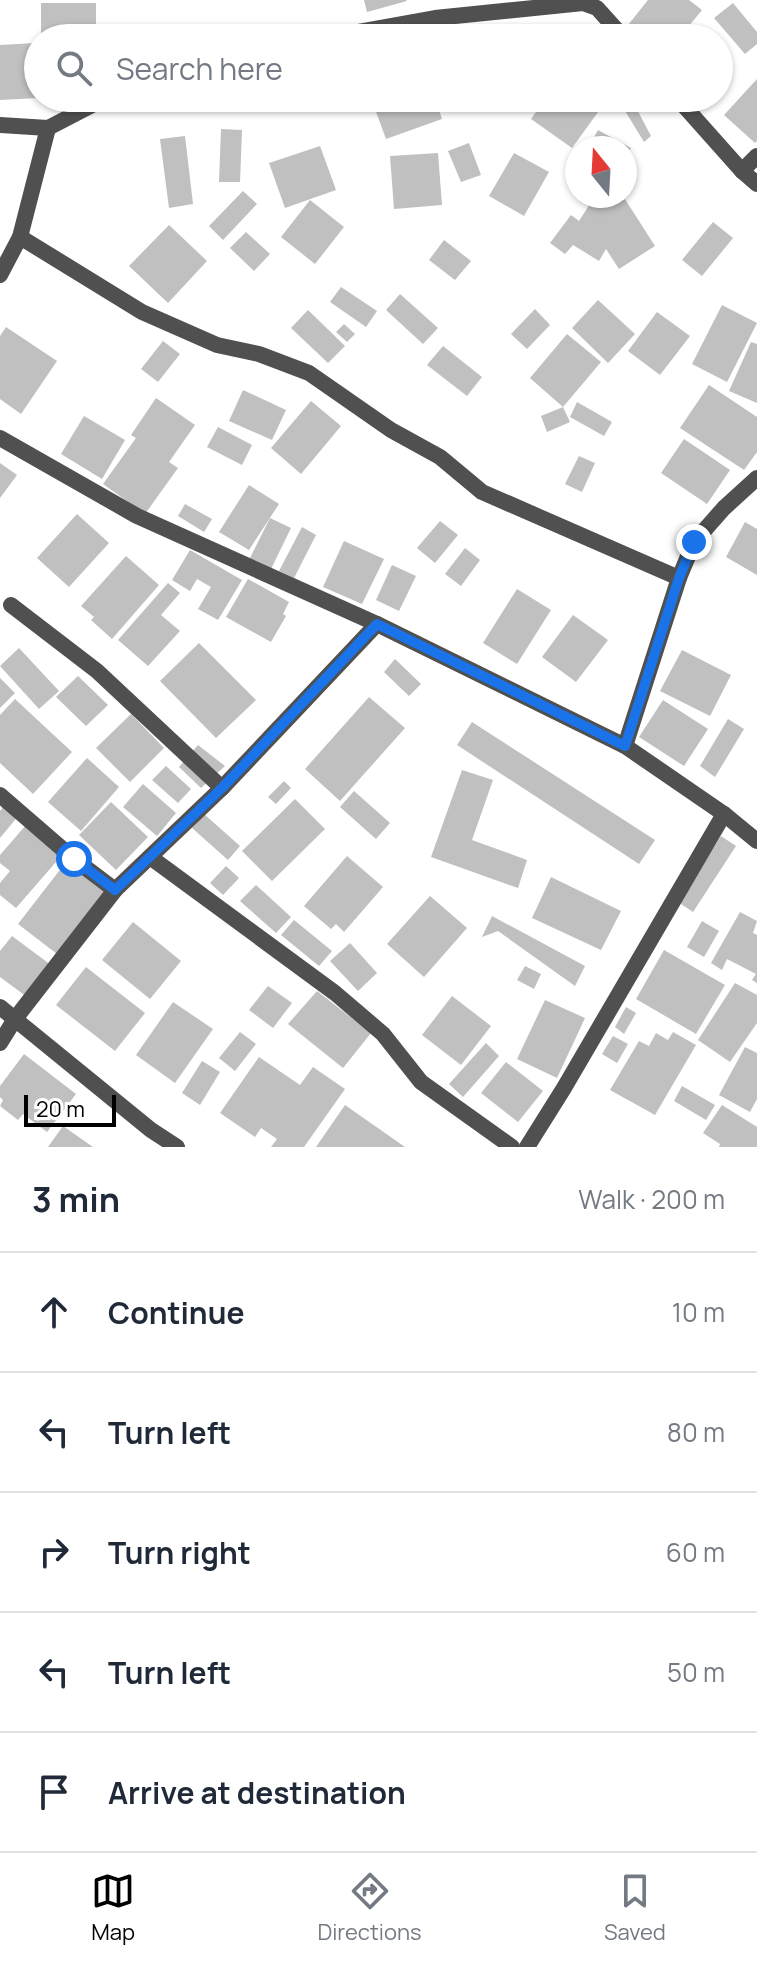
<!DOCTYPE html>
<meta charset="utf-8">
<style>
body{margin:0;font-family:Manrope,sans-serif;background:#f2f2f3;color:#1f2937}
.compass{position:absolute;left:565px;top:136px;width:72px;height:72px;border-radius:50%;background:#fff;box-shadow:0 2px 6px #0004;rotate:342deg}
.scale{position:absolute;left:24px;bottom:20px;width:92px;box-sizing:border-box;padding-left:8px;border:4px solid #000;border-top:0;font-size:22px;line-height:28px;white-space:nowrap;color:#000;-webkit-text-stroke:6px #fff;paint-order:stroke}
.stop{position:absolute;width:24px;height:24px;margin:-18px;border:6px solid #1a73e8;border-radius:50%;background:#fff}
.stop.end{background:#1a73e8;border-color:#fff;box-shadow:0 2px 8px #0008}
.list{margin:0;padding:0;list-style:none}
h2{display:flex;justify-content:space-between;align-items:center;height:104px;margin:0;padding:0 32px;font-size:34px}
h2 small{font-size:26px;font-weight:400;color:#747a83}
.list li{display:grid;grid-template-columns:52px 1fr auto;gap:24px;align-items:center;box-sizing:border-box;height:120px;padding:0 32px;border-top:2px solid #e0e1e3}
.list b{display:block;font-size:30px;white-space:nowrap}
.list em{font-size:26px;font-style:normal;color:#747a83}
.icon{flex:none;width:44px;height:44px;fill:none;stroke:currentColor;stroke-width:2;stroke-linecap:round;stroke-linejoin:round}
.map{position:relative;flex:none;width:757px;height:1147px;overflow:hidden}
.search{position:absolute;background:#fff;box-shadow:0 2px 6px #0004;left:24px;right:24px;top:24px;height:88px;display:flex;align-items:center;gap:20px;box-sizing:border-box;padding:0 28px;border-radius:44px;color:#747a83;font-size:30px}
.sheet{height:704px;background:#fff}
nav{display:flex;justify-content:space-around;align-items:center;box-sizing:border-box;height:112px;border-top:2px solid #e0e1e3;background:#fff;font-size:22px;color:#747a83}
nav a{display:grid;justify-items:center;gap:4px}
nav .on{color:#000}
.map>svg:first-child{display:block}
.building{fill:#c0c0c0}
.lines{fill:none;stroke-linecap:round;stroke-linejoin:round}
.street{stroke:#505050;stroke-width:16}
.route{stroke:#1a73e8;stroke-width:10}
</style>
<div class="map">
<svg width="757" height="1147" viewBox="0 0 757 1147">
<rect width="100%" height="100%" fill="#fff"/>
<!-- building -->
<g class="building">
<polygon points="364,0 406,0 407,1 367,12"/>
<polygon points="648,0 689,0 702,10 679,38 645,38 628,25"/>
<rect x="41" y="3" width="55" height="35"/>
<polygon points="733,3 757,32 757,44 745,54 714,18"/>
<polygon points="35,43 38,98 0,100 0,45"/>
<polygon points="757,79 757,141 755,143 724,115"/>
<polygon points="371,98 435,98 442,119 386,139"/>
<polygon points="546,98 587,98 601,108 572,148 531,119"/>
<polygon points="623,98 631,98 651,136 644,142 619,101"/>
<polygon points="221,129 242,130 240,182 219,182"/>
<polygon points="598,130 631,148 625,158 625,148 588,148"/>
<polygon points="185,136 193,204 169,208 160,139"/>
<polygon points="469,143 481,175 461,182 448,151"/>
<polygon points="320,146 336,190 285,208 269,163"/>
<polygon points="438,153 442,205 394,209 390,156"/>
<polygon points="514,153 549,172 524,216 489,196"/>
<polygon points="243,191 257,204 223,240 209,226"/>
<polygon points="595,196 605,203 615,196 623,196 655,246 619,269 606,249 599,261 573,245 565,254 550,243 571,215 579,221"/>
<polygon points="310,200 344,227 315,264 281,237"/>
<polygon points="713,222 733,238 702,276 682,260"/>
<polygon points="169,225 207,261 168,303 129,266"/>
<polygon points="246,232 270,254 254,271 230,248"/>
<polygon points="444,240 471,261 455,280 429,260"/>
<polygon points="341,287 377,311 366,327 330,302"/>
<polygon points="400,294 438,328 423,344 386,310"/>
<polygon points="598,300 635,334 608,363 572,328"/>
<polygon points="722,305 757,323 727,382 692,364"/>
<polygon points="535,309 550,325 527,349 511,334"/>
<polygon points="308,310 345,346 328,363 291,328"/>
<polygon points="657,312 690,336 660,375 628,351"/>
<polygon points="344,324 355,334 347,342 336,332"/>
<polygon points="6,327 57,361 21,414 0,399 0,336"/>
<polygon points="567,334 601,362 563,407 530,378"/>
<polygon points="163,341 180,354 158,382 141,369"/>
<polygon points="751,342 757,344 757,403 729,391"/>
<polygon points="443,346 482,377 467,396 427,365"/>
<polygon points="709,385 757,417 757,452 744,470 680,428"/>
<polygon points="243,390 286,410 272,440 229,421"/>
<polygon points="156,398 195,425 169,462 178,468 145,514 103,484 136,438 131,435"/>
<polygon points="311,401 341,426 301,474 271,448"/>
<polygon points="577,402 612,422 604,436 570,417"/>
<polygon points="563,407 570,422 547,432 541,416"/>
<polygon points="84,416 125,440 102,479 61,454"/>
<polygon points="218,427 252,445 242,465 207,447"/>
<polygon points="684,439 730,470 707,504 661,473"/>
<polygon points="579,456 595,463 582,492 565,484"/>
<polygon points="0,463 17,475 0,498"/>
<polygon points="249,485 279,504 249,550 219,532"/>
<polygon points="185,504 212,519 204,532 178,516"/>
<polygon points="77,514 109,543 69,587 37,558"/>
<polygon points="270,518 291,528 271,569 250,558"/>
<polygon points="440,521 458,535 435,563 417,548"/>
<polygon points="745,522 757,529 757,575 726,557"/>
<polygon points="302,527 316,535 294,578 279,571"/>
<polygon points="344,541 384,559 362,604 323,587"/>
<polygon points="465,548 480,560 461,586 445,574"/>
<polygon points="190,550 242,580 218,620 198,609 211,587 197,579 190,591 172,580"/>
<polygon points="126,556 159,585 112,639 91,620 94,617 81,606"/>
<polygon points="392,565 416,576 399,611 376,600"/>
<polygon points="248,579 289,602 283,614 286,616 271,642 226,617"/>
<polygon points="168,583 180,593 161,615 180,631 148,666 118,640"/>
<polygon points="517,589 551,610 517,664 483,643"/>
<polygon points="573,615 608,640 576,682 542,657"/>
<polygon points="199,643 256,700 216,738 160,681"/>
<polygon points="19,648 59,691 39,709 0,666"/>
<polygon points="682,650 731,675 710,716 660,691"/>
<polygon points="395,659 421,684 409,696 384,672"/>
<polygon points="78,676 108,705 86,726 56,697"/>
<polygon points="0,678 15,693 0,708"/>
<polygon points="369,697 405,728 340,801 305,769"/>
<polygon points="15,699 72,752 33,794 0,763 0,715"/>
<polygon points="663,700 708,729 684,766 639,737"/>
<polygon points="131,714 164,748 130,782 96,748"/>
<polygon points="728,719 744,729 715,777 700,766"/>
<polygon points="472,722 655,840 639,864 457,745"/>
<polygon points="198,745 225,766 201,788 179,767"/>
<polygon points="87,758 119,787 81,831 48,802"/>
<polygon points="166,766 191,789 178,803 152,780"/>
<polygon points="462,770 493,780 472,840 527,860 518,888 431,857"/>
<polygon points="284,781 291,788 276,804 268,797"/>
<polygon points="143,784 176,813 157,836 123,807"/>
<polygon points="354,791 390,823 376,839 340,807"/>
<polygon points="295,799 325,829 272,881 242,851"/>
<polygon points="111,802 148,837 116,870 79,835"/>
<polygon points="5,804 19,815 0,838 0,811"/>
<polygon points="204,814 240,846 228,860 192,828"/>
<polygon points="26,825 62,855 16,908 0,895 0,883 10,871 0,863 0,855"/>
<polygon points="721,836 736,846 693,912 678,902"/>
<polygon points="347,856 383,887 344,932 336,924 331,929 304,906"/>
<polygon points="66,862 105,892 57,954 18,924"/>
<polygon points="226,866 239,878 223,895 210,883"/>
<polygon points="551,877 621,911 601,950 532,918"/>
<polygon points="256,885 291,917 276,933 240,901"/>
<polygon points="430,896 467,928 424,977 387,944"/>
<polygon points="740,912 757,921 753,933 757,935 757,983 752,980 756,974 727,959 722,970 711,963"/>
<polygon points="492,916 585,966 575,986 498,931 482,937"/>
<polygon points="294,920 332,951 319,966 281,935"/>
<polygon points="702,921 719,931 704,957 687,947"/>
<polygon points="133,922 181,961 150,999 102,960"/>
<polygon points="12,936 51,965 27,997 0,977 0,951"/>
<polygon points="350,943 377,973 358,991 330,961"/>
<polygon points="664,950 725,985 696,1034 636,999"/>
<polygon points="525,966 541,974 534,989 517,980"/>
<polygon points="86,967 145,1013 115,1051 56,1005"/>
<polygon points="735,983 757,995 757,1023 730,1062 698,1040"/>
<polygon points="268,986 292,1003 273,1028 249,1010"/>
<polygon points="317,991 371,1033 343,1068 288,1024"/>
<polygon points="452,996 491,1026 461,1065 422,1035"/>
<polygon points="545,1000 585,1018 557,1078 517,1059"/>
<polygon points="173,1002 213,1029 175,1083 136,1055"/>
<polygon points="626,1007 636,1013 624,1034 615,1027"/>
<polygon points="240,1032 256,1044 235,1071 219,1058"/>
<polygon points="673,1032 696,1045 655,1115 610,1090 639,1041 649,1046 656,1033 668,1040"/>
<polygon points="613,1036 628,1044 617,1063 602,1054"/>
<polygon points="486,1043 499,1056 463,1097 449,1084"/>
<polygon points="745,1047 757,1053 757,1099 750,1112 719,1095"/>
<polygon points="24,1054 76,1094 47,1132 23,1114 18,1120 0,1106 3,1100 0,1097 0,1086"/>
<polygon points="259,1057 300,1085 313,1067 345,1089 304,1147 271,1147 277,1139 261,1128 255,1137 220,1113"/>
<polygon points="202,1061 220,1072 200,1105 182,1093"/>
<polygon points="506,1062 543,1091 518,1122 481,1093"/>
<polygon points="682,1086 715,1105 706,1120 674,1101"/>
<polygon points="345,1105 405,1147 316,1147"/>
<polygon points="722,1105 757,1127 757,1147 719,1147 720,1144 703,1133"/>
<polygon points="63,1126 93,1147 48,1147"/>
</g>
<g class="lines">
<!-- street -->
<g class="street">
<polyline points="324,38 435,18 583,3 597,8 624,38"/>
<polyline points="677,98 742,171 757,184"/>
<polyline points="0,125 48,128 100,101 111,98"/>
<polyline points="742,171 757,156"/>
<polyline points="20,237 142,312 217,345 259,354 309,373 391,430 440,457 482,492 679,578"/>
<polyline points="0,275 20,237 48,128"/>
<polyline points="0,438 137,516 377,624 625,746 724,814 757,841"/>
<polyline points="11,605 97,671 222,788"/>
<polyline points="625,746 679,578 694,542 724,508 757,478"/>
<polyline points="0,795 74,859 115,890"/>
<polyline points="150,857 335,993 383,1034 421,1082 512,1147"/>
<polyline points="0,1007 151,1130 177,1147"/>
<polyline points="0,1043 15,1019 115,890 222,788 377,624"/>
<polyline points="527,1147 564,1088 724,814"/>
</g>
</g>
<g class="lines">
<!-- route -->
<polyline class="route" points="74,859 115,890 222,788 377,624 625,746 679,578 694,542"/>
</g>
</svg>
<svg class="compass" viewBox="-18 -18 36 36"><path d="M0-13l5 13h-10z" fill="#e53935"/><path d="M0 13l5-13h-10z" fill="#747a83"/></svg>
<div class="scale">20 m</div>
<div class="stop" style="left:74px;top:859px"></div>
<div class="stop end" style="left:694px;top:542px"></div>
<div class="search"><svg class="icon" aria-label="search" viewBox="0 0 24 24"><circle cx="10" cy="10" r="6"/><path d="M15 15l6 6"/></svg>Search here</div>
</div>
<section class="sheet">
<h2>3 min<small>Walk · 200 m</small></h2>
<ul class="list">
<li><svg class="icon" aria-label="ahead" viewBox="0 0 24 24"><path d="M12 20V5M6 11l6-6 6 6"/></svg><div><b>Continue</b></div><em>10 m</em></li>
<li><svg class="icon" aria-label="left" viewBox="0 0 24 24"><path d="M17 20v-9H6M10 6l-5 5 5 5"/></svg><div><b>Turn left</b></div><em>80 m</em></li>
<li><svg class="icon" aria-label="right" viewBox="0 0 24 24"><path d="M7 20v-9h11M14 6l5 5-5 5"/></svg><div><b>Turn right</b></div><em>60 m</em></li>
<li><svg class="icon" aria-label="left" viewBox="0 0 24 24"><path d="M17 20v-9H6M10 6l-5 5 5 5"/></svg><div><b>Turn left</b></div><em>50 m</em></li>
<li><svg class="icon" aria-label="arrive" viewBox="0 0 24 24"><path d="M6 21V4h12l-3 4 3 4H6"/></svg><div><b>Arrive at destination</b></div></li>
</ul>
</section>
<nav>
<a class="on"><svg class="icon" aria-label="map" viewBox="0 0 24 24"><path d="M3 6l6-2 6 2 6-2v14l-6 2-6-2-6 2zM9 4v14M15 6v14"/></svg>Map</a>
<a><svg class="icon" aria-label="directions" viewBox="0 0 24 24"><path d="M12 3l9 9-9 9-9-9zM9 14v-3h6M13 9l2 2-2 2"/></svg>Directions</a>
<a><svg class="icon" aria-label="saved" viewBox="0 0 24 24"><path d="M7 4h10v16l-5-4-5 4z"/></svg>Saved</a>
</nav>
